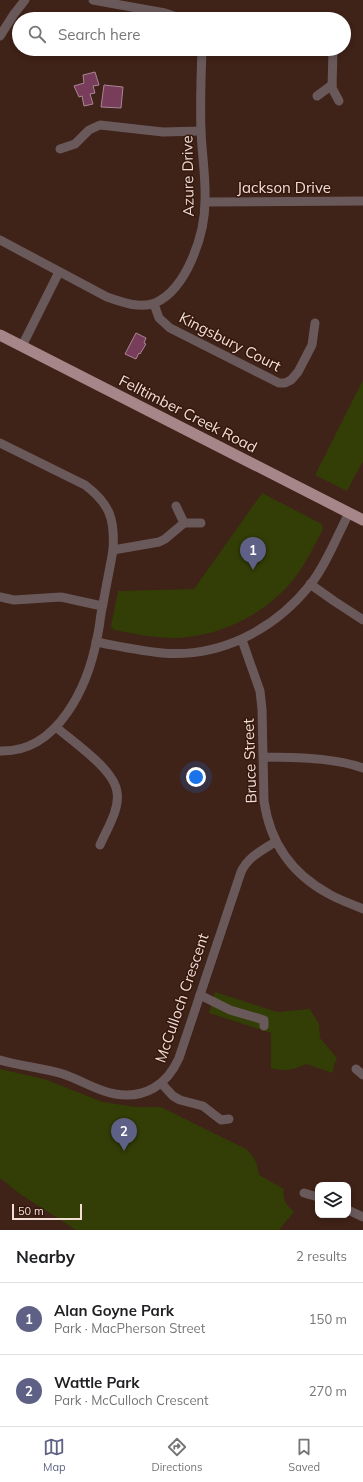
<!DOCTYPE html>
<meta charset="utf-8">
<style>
body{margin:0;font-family:Mulish,sans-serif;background:#f6f6f6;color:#202124}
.controls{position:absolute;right:12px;bottom:12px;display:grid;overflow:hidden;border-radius:8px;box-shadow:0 2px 6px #0003}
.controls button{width:36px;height:36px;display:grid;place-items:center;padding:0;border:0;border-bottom:1px solid #e0e0e0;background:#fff;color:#202124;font:20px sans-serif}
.scale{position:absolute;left:12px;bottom:10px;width:70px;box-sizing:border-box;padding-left:4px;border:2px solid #f2ded7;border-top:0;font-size:11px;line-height:14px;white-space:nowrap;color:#f2ded7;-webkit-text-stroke:3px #35180e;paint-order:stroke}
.you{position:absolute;left:196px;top:777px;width:14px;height:14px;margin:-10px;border:3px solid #fff;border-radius:50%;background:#1a73e8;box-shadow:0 0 0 6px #1a73e833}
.badge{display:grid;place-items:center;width:26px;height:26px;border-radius:50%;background:#5e6185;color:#fff;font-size:13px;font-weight:700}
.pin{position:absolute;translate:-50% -33px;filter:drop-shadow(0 1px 2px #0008)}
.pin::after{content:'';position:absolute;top:21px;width:14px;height:12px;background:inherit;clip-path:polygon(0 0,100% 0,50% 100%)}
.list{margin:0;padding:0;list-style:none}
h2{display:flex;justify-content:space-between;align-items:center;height:52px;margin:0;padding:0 16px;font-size:17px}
h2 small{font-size:13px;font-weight:400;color:#757577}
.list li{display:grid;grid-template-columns:26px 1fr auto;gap:12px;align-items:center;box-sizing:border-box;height:72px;padding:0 16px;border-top:1px solid #e0e0e0}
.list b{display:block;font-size:15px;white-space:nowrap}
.list p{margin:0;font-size:13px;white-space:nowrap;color:#757577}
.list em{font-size:13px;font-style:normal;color:#757577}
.icon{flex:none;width:22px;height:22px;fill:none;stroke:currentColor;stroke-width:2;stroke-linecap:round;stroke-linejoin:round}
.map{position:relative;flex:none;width:363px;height:1230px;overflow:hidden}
.search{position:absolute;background:#fff;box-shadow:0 2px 6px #0003;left:12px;right:12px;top:12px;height:44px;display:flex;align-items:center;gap:10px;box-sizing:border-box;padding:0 14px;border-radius:22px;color:#757577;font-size:15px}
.sheet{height:196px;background:#fff}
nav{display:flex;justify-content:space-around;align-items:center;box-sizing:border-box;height:56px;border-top:1px solid #e0e0e0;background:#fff;font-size:11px;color:#757577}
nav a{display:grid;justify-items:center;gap:2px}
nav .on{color:#5e6185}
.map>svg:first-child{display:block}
.green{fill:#333d06}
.building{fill:#783d5a;stroke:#aa8695}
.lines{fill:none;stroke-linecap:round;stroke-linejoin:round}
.minor{stroke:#6a595a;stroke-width:9}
.major{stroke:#a78689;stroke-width:11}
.labels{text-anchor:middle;stroke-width:3;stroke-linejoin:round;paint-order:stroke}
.street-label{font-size:15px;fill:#f2ded7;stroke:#35180e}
</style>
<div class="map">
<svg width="363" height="1230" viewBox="0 0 363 1230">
<rect width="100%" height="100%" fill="#3f2218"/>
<!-- green -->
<g class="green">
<polygon points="363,380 363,461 347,491 315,475"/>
<path d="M 262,493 L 322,524 L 323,529 C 314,546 306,564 294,579 C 265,615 218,638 171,638 C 152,637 133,634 114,630 L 111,626 L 118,591 L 194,589 Z"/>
<path d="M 215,992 L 278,1012 L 310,1009 L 319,1024 L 320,1038 L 337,1058 L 334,1065 L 333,1073 L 306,1064 C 294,1070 284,1072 271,1068 L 271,1033 L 209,1013 Z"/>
<path d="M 0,1069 L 44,1079 L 103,1102 L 136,1107 L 161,1107 L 246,1149 C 254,1156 258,1164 259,1175 L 284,1189 C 282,1199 286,1205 294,1212 L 279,1230 L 76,1230 L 20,1194 L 0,1178 Z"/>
</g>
<!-- building -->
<g class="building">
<polygon points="95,72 99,85 93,86 95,93 90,94 93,104 84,106 82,96 79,97 74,86 84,83 83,75"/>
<polygon points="104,85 123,87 121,108 101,107"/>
<polygon points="136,333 146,338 144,343 146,344 140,354 139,353 136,359 125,354"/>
</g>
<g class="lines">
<!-- minor -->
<g class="minor">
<polyline points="93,0 165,13 183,19"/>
<polyline points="0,36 14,14 25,0"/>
<polyline points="333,49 332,88 339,101"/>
<polyline points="317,96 332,85"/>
<polyline points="60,149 75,144 89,130 100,125 163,132 201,131"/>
<polyline points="206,202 363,201"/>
<path d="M 0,240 L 107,297 C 121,302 140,309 155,303 C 187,289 205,234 205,201 C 206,178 202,155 201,131 C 200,104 201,76 202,49"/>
<polyline points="154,304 159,318 170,328 279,383 285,383 291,380 298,372 312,345 315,323"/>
<polyline points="22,346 59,272"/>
<path d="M 0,443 L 85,485 C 110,504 115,519 113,550 C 110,568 106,586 103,604 C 100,615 100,627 97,638 C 88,686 58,753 0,751"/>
<polyline points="176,506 184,523 201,523"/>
<polyline points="113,550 159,542 165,539 184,523"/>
<polyline points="310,584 334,601 363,620"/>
<polyline points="0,597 14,600 61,597 102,606"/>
<path d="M 242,640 L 260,691 L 262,709 L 264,801 C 270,843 292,874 329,894 C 339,900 352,904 363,909"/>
<path d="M 96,642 C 118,646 140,651 162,653 C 220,658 274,630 310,585 C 326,565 337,536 349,513"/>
<path d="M 56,727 C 73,742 114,769 117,792 C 120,809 107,829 100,845"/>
<path d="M 264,757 C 297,758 332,757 363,768"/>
<polyline points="200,995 230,1010 264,1020 264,1026"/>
<path d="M 0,1060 C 21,1066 43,1068 63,1074 C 81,1080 97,1091 115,1094 C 145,1099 167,1085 179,1058 L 241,872 C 248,857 261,851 275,842"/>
<polyline points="356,1069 363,1075"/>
<polyline points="161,1083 173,1096 180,1100 203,1106 221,1120 229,1119"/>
<polyline points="304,1193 318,1197"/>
<polyline points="348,1210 363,1217"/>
</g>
<!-- major -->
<polyline class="major" points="0,335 363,520"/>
</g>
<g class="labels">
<!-- street labels -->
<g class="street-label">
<text transform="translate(188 176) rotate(-91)" y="5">Azure Drive</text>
<text x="284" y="193">Jackson Drive</text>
<text transform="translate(230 342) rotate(27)" y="5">Kingsbury Court</text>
<text transform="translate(188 414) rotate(27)" y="5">Felltimber Creek Road</text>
<text transform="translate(250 761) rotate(-92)" y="5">Bruce Street</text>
<text transform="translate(182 998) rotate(-71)" y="5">McCulloch Crescent</text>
</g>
</g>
</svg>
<div class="controls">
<button><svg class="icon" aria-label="layers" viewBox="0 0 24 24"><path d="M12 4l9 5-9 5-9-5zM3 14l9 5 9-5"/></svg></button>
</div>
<div class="scale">50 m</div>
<div class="you"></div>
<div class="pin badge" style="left:253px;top:570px">1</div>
<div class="pin badge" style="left:124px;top:1151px">2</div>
<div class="search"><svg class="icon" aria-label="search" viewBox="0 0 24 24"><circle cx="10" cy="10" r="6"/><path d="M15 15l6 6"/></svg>Search here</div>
</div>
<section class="sheet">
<h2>Nearby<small>2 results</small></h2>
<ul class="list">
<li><span class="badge">1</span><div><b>Alan Goyne Park</b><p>Park · MacPherson Street</p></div><em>150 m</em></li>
<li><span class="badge">2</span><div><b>Wattle Park</b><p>Park · McCulloch Crescent</p></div><em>270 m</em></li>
</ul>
</section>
<nav>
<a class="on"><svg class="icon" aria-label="map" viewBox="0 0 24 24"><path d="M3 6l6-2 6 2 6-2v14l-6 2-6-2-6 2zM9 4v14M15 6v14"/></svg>Map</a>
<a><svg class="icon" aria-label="directions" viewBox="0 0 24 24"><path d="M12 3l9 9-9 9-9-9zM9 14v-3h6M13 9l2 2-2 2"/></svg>Directions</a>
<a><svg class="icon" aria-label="saved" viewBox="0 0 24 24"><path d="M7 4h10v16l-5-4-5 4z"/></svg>Saved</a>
</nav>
